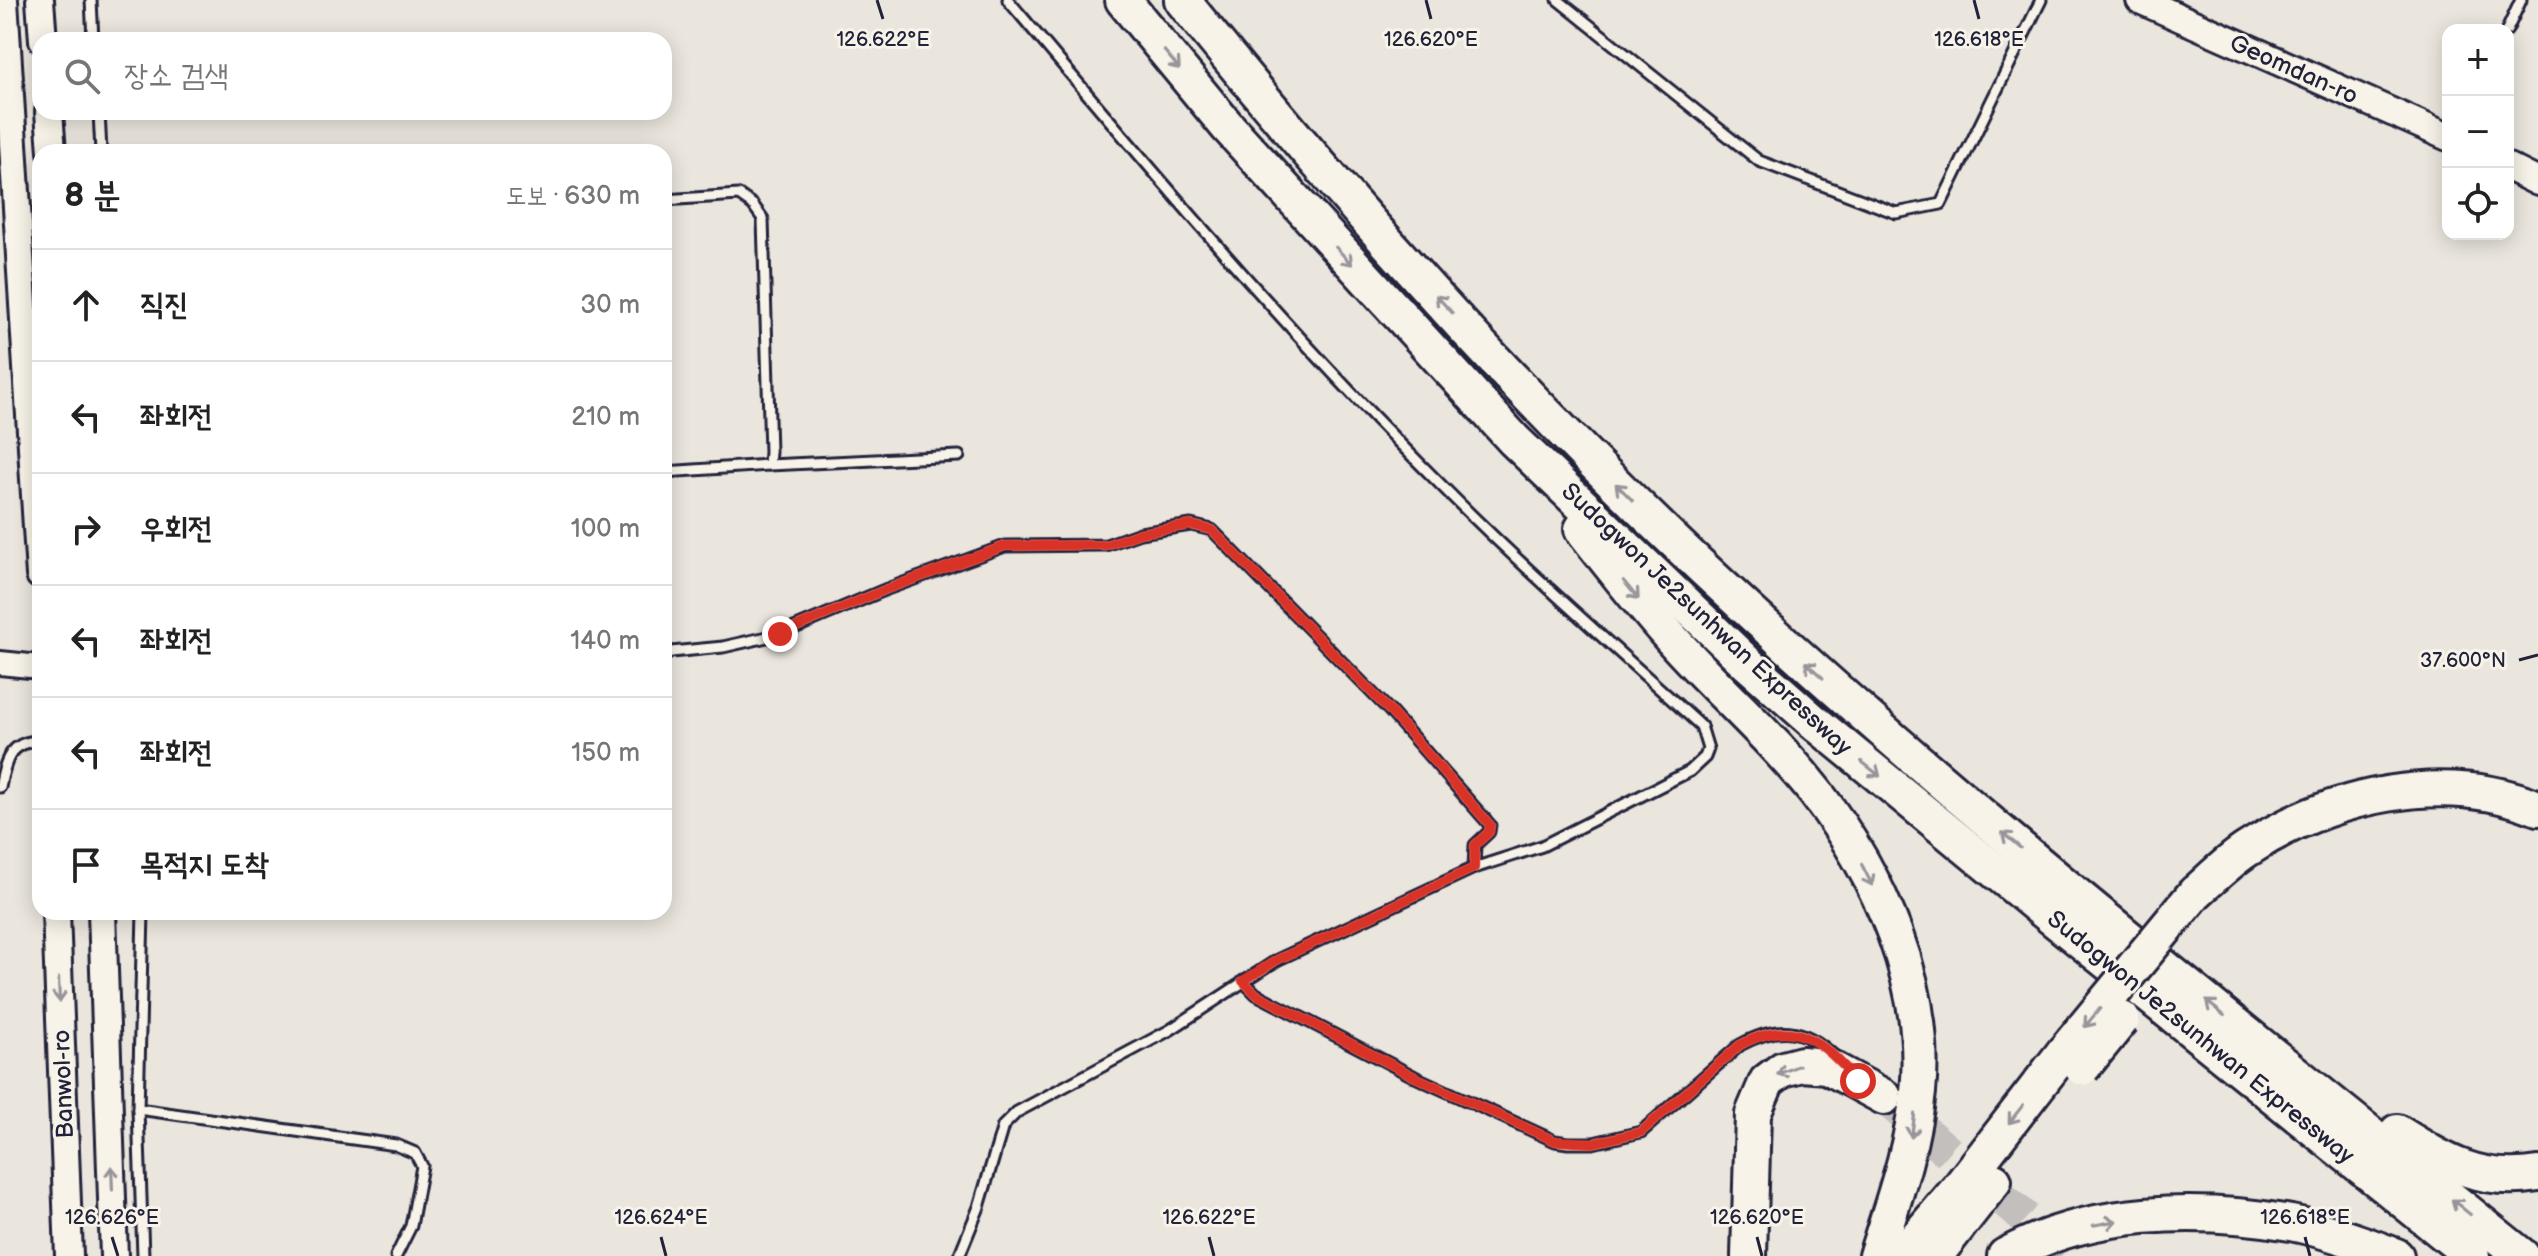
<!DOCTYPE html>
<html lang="ko">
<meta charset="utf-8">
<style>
body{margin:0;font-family:"Balsamiq Sans","Poor Story",sans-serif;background:#f6f6f6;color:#222}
.controls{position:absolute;right:24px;top:24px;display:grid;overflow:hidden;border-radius:16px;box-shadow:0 4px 20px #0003}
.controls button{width:72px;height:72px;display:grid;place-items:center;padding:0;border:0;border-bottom:2px solid #e0e0e0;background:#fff;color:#222;font:40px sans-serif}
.stop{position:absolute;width:24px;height:24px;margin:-18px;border:6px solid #d93025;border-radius:50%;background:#fff}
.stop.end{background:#d93025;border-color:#fff;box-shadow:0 2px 8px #0008}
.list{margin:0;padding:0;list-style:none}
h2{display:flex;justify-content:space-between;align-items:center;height:104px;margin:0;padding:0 32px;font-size:34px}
h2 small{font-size:26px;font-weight:400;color:#767676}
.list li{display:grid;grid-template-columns:52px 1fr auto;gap:24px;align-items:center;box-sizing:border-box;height:112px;padding:0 32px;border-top:2px solid #e0e0e0}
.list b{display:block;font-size:30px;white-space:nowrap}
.list em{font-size:26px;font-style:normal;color:#767676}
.icon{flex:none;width:44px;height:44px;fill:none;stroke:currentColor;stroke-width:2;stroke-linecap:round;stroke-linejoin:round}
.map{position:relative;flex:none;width:2538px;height:1256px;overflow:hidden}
.search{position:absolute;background:#fff;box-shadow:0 4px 20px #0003;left:32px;top:32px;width:640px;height:88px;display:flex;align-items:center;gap:20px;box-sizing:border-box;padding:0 28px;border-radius:24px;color:#767676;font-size:30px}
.panel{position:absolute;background:#fff;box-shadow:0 4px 20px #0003;left:32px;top:144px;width:640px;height:776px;border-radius:24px}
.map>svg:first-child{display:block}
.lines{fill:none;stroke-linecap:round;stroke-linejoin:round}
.motorway-tunnel{stroke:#c2bfbd;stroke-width:34;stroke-dasharray:34 17;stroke-linecap:butt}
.service-casing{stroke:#22223b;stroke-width:15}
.tertiary-casing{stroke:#22223b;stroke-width:28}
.secondary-casing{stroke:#22223b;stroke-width:32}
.motorway-casing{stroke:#22223b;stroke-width:40}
.service{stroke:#f7f3e8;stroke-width:9}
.tertiary{stroke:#f7f3e8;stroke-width:22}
.secondary{stroke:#f7f3e8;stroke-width:26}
.motorway{stroke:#f7f3e8;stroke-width:34}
.motorway-bridge-casing{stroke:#22223b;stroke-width:40;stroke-linecap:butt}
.motorway-bridge{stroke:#f7f3e8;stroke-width:34}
.oneway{stroke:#97959a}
.route{stroke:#d93025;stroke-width:10}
.ticks{fill:none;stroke:#22223b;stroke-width:3}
.labels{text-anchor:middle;stroke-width:6;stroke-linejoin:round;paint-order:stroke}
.street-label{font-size:24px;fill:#22223b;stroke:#f7f3e8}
.ticks-label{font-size:20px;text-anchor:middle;fill:#22223b;stroke:#f7f3e8;stroke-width:6;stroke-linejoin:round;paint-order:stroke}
</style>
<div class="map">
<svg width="2538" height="1256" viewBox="0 0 2538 1256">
<rect width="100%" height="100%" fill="#eae6de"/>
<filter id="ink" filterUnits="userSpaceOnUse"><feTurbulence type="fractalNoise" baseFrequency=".0125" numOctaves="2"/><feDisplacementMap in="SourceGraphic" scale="16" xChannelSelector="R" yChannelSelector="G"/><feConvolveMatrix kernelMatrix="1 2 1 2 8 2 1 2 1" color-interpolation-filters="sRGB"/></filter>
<g filter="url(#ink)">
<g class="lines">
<!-- motorway-tunnel -->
<polyline class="motorway-tunnel" points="1884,1097 2067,1254"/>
<!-- service casing -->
<g class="service-casing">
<g id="service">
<polyline points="91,0 93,40"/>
<polyline points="1558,0 1759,161 1896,213 1941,204 2041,0"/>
<polyline points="2507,30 2521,0"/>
<polyline points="99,112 101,152"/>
<polyline points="664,200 739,195 753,205 763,219 770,452 769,465 664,472"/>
<polyline points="769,465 959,456"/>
<polyline points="664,656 671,652 723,647 780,634 887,589 1005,546 1106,545 1140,533 1191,525 1212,530 1389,710 1490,825 1489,832 1475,845 1474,868"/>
<path d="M 0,787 C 5,762 9,741 40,741"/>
<path d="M 1243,981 L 1256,994 L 1415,1077 L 1555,1141 L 1568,1143 L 1593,1143 L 1641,1132 L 1740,1045 C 1777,1025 1803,1026 1834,1056"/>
<polyline points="138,1109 396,1145 415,1153 422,1166 411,1226 396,1256"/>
<polyline points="143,1256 138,1109 143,912"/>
<path d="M 959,1256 L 979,1207 L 1003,1126 L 1017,1112 L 1170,1030 L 1277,960 L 1474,868 L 1542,846 L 1690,771 L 1705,757 L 1708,749 L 1701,726 C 1613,646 1523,568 1439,483 C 1286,331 1147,165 1008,0"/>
</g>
</g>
<!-- tertiary casing -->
<g class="tertiary-casing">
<polyline id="tertiary" points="0,663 40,667"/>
</g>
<!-- secondary casing -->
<g class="secondary-casing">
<g id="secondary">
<polyline points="4,0 40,575"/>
<polyline points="40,0 43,40"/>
<polyline points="2140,0 2448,137"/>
<polyline points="49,112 52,152"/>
<polyline points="2508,167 2538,182"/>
<polyline points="56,912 69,1256"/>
<polyline points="102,912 114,1256"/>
</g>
</g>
<!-- motorway casing -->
<g class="motorway-casing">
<g id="motorway">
<polyline points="1123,0 1227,126 1514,440 1746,662 1813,721 2039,907 2472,1256"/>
<path d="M 1182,0 C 1335,189 1497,373 1673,540 C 1942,796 2234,1023 2522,1256"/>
<path d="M 1582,529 C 1611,566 1640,603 1671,638 C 1718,691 1772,737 1816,793 C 1879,875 1929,986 1918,1092 C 1912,1149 1893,1201 1876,1256"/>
<path d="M 2195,893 C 2212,878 2228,862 2246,850 C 2329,795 2444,769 2538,808"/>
<path d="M 2397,1132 C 2445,1162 2480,1184 2538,1174"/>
<polyline points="1749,1256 1753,1114 1767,1081 1783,1069 1802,1064 1827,1066 1884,1097"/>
<polyline points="1901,1256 1959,1188 2064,1052"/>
<polyline points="1935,1256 1994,1181"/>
<path d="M 2005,1256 C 2090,1209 2197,1207 2291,1223 C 2326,1230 2362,1243 2396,1256"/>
</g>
</g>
<!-- service -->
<use href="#service" class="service"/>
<!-- tertiary -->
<use href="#tertiary" class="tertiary"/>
<!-- secondary -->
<use href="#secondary" class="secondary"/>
<!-- motorway -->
<use href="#motorway" class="motorway"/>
<!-- motorway-bridge casing -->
<g class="motorway-bridge-casing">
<g id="motorway-bridge">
<polyline points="2064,1052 2195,893"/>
<polyline points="2082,1068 2122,1019"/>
</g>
</g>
<!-- motorway-bridge -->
<use href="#motorway-bridge" class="motorway-bridge"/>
</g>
<!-- one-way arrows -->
<defs><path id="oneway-shaft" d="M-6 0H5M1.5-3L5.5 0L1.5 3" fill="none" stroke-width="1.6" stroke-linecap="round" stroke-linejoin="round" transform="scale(2)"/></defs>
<g class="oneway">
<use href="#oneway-shaft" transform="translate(1172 60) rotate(50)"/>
<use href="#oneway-shaft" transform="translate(1344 256) rotate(47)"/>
<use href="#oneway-shaft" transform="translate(1444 304) rotate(-133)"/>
<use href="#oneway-shaft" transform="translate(1624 492) rotate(-135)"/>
<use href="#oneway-shaft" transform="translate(1631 590) rotate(50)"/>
<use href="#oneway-shaft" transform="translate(1814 670) rotate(-138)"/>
<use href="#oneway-shaft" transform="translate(1871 769) rotate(39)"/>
<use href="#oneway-shaft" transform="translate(2011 840) rotate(-140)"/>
<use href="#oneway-shaft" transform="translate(1867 875) rotate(63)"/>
<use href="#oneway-shaft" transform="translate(59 990) rotate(88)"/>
<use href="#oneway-shaft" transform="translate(2215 1008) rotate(-141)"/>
<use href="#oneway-shaft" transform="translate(2092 1018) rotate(130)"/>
<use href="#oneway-shaft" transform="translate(1788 1070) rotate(157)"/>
<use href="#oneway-shaft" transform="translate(2016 1114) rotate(128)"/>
<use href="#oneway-shaft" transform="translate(1913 1126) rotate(98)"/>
<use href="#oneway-shaft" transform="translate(112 1178) rotate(-92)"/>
<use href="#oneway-shaft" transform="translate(2461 1207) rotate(-141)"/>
<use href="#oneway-shaft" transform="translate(2105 1223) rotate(-11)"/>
</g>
</g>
<g class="lines" filter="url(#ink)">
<!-- route -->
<path class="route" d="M 780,634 L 887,589 L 1005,546 L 1106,545 L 1140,533 L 1191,525 L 1212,530 L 1389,710 L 1490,825 L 1489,832 L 1475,845 L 1474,868 L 1277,960 L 1243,981 L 1256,994 L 1415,1077 L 1555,1141 L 1593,1143 L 1641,1132 L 1740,1045 C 1796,1016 1820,1040 1858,1081"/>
</g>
<!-- ticks -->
<path class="ticks" d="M 877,0 L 883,19M 1426,0 L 1431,19M 1974,0 L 1979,19M 2519,660 L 2538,655M 112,1237 L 118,1256M 661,1237 L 666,1256M 1209,1237 L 1214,1256M 1757,1237 L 1762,1256M 2305,1237 L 2310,1256"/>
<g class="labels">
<!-- street labels -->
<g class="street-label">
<text transform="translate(2294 69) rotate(24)" y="8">Geomdan-ro</text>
<text transform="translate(1707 619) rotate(43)" y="8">Sudogwon Je2sunhwan Expressway</text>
<text transform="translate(2201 1037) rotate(39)" y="8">Sudogwon Je2sunhwan Expressway</text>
<text transform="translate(63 1084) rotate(-92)" y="8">Banwol-ro</text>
</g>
</g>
<g class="ticks-label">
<text x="883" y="46">126.622°E</text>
<text x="1431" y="46">126.620°E</text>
<text x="1979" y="46">126.618°E</text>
<text x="2463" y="667">37.600°N</text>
<text x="112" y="1224">126.626°E</text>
<text x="661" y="1224">126.624°E</text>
<text x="1209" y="1224">126.622°E</text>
<text x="1757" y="1224">126.620°E</text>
<text x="2305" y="1224">126.618°E</text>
</g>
</svg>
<div class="controls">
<button>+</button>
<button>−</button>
<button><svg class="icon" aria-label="locate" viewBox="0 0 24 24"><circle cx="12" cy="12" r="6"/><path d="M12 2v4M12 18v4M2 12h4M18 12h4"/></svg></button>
</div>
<div class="stop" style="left:1858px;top:1081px"></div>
<div class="stop end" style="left:780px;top:634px"></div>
<div class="search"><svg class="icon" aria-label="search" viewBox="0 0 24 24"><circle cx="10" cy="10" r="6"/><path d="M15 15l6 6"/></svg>장소 검색</div>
<section class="panel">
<h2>8 분<small>도보 · 630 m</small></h2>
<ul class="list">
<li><svg class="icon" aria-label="ahead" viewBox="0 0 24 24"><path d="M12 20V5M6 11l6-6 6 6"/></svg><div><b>직진</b></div><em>30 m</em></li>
<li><svg class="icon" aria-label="left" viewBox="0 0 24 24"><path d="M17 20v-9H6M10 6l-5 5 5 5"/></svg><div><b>좌회전</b></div><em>210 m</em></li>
<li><svg class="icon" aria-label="right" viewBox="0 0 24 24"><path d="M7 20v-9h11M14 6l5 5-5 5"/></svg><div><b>우회전</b></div><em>100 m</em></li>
<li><svg class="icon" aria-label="left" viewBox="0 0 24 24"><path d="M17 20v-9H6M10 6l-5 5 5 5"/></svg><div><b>좌회전</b></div><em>140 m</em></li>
<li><svg class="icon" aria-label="left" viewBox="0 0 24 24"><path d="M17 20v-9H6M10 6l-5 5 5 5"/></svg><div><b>좌회전</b></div><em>150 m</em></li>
<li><svg class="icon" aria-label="arrive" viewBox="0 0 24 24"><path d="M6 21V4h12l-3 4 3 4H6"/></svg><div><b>목적지 도착</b></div></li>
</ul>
</section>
</div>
